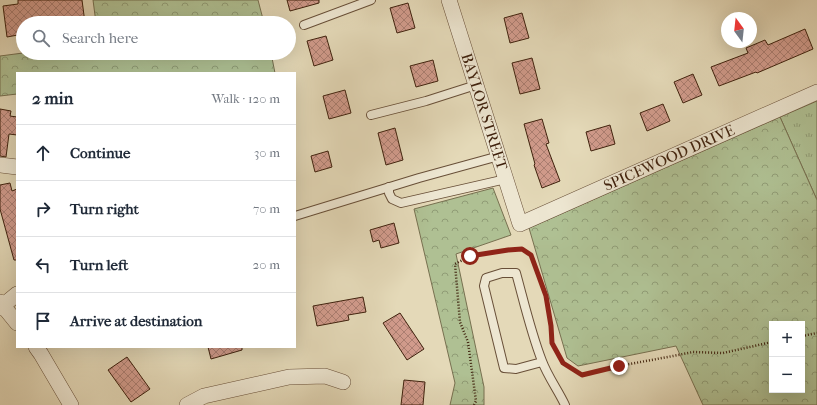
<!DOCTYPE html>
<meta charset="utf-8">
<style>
body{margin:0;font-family:"IM FELL French Canon",serif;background:#f2f2f3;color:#1f2937}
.controls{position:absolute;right:12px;bottom:12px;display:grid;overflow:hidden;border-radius:0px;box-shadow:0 4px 16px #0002}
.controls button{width:36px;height:36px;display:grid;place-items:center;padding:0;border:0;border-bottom:1px solid #e0e1e3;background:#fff;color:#1f2937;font:20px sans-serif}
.compass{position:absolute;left:721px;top:12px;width:36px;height:36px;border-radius:50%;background:#fff;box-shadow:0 4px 16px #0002;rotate:345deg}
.stop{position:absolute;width:12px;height:12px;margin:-9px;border:3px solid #8f2418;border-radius:50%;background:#fff}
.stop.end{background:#8f2418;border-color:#fff;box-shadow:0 1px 4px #0008}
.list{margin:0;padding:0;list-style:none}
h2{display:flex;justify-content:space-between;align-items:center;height:52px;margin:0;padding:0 16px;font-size:17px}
h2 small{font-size:13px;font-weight:400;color:#747a83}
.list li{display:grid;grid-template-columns:26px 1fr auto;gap:12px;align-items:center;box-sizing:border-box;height:56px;padding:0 16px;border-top:1px solid #e0e1e3}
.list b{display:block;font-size:15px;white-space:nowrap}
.list em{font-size:13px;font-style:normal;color:#747a83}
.icon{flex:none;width:22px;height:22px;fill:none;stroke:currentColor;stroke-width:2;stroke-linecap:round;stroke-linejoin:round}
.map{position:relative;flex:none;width:817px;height:405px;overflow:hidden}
.search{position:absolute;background:#fff;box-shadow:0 4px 16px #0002;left:16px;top:16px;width:280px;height:44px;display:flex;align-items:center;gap:10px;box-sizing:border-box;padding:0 14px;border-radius:22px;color:#747a83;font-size:15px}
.panel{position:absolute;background:#fff;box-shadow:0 4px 16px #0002;left:16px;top:72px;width:280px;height:276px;border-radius:0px}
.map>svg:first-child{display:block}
.grass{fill:url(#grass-tufts);stroke:#777050}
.forest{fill:url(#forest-crowns);stroke:#777050;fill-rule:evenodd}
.building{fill:url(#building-cross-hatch);stroke:#3f210d}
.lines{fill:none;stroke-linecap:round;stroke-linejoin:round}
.lane-casing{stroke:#684f38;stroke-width:10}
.street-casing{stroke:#684f38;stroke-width:16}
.path{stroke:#3f210d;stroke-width:2.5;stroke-dasharray:1 2;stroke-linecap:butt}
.lane{stroke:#ede6d1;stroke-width:8}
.street{stroke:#ede6d1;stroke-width:15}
.route{stroke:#8f2418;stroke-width:5}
.labels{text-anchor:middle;stroke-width:4;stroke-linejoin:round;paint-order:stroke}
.street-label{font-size:15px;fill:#3f210d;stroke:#ede6d1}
</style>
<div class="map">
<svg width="817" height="405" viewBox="0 0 817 405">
<defs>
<pattern id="grass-tufts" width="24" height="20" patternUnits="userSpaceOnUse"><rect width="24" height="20" fill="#afc093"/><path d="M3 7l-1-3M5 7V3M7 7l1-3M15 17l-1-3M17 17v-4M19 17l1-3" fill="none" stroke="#909c76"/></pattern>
<pattern id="forest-crowns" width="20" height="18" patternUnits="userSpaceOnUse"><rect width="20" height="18" fill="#afc093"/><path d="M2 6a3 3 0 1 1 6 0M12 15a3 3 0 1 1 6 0" fill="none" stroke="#909c76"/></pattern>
<pattern id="building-cross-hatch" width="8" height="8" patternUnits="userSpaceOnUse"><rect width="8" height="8" fill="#d19b8c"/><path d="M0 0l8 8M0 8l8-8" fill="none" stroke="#ab7e71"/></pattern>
</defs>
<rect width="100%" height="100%" fill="#e4d9b8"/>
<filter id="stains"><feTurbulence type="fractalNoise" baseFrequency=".005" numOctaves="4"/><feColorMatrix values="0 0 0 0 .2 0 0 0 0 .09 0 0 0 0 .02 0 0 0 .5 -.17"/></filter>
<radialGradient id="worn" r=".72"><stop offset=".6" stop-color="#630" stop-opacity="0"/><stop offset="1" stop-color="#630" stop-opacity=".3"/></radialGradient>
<!-- grass -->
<polygon class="grass" points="817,101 817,200 780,117"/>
<!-- forest -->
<g class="forest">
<polygon points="93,0 258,0 264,23 96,23"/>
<polygon points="23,53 271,53 275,73 17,73 17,94 0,96 0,56"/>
<path d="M 780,117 L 817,200 L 817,405 L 703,405 L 676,346 L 578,366 L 567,358 L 529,228 ZM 772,324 L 802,324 L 802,390 L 772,390 Z"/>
<polygon points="493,188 511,235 456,254 484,387 484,405 450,405 455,383 414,209"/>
</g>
<!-- building -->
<g class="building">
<polygon points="18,0 82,0 85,23 23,23 23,34 7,37 3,6 18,4"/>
<polygon points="287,0 319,0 319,3 290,11"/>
<polygon points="408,3 415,28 397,33 390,8"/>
<polygon points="522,13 529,38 510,43 504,18"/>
<polygon points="805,29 813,49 757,73 756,72 719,86 711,67 748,53 746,48 765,40 768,45"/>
<polygon points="326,36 333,60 314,66 307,41"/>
<polygon points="532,58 540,89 520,94 512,63"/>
<polygon points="433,60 438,81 416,87 410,66"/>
<polygon points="693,74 702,95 683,103 674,82"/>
<polygon points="345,90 351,113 329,119 323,96"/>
<polygon points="663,104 670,121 647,131 640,113"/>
<polygon points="0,109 11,111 10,116 17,117 17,135 9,134 6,157 0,156"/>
<polygon points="542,119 549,143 546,144 560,181 542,188 534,165 535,164 524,124"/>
<polygon points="610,125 615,144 591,151 586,132"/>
<polygon points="395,128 403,160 386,165 378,133"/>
<polygon points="328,151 332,167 315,172 311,156"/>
<polygon points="10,183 12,191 17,189 17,260 14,260 0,209 0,185"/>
<polygon points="394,223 399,243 381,248 379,240 373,242 370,230"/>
<polygon points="363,297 366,312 348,315 349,320 317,326 313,306"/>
<polygon points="400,313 424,349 407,360 383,323"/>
<polygon points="208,347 242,347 242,350 211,359"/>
<polygon points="127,357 150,389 131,402 108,370"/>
<polygon points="404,380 425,382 423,405 401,405"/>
</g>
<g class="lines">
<!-- lane casing -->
<g class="lane-casing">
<g id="lane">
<polyline points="304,25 371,0"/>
<polyline points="371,115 426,101 476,85"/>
<polyline points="389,187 389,193 392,199 401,203 506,179"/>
<polyline points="295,216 419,178 499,156"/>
<path d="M 542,362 L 516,369 L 504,368 L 484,286 L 486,278 L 502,273 L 516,273 C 524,302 531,333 542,361 C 548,377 558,390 565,405"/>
</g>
</g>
<!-- street casing -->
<g class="street-casing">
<g id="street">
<path id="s1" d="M 449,0 L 520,224 L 817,92"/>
<polyline points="0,165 17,167"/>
<polyline points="0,302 17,323"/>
<polyline points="0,308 17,294"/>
<polyline points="36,347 41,354 71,405"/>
<polyline points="187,405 204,396 289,377 325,376 343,382"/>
</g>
</g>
<!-- path -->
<g class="path">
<polyline points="802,336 817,333"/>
<polyline points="474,405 476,401 468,342 460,322 455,264 470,256 508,250 522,249 531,255 546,296 551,326 552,343 563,363 582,375 619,366 673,356 693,352 723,353 772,342"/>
</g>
<!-- lane -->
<use href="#lane" class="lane"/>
<!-- street -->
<use href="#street" class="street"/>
</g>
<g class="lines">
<!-- route -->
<polyline class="route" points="470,256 508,250 522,249 531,255 546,296 551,326 552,343 563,363 582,375 619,366"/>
</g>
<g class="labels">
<!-- street labels -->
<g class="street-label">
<text dy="5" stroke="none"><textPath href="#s1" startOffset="117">BAYLOR STREET</textPath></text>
<text dy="5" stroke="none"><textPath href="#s1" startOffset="398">SPICEWOOD DRIVE</textPath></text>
</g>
</g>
<rect width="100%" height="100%" filter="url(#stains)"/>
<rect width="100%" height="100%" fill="url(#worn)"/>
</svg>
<div class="controls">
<button>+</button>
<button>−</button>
</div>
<svg class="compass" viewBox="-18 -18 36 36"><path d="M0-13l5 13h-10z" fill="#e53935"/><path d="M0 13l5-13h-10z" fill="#747a83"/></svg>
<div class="stop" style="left:470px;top:256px"></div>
<div class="stop end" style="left:619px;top:366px"></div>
<div class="search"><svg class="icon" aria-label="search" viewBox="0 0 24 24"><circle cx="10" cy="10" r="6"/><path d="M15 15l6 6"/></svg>Search here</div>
<section class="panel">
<h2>2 min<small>Walk · 120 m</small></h2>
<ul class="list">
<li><svg class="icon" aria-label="ahead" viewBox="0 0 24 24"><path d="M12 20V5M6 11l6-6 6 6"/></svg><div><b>Continue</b></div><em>30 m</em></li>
<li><svg class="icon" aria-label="right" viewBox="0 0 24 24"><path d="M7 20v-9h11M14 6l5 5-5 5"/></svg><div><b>Turn right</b></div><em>70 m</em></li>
<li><svg class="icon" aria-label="left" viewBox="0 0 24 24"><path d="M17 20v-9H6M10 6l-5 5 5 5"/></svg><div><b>Turn left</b></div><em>20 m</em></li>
<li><svg class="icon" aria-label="arrive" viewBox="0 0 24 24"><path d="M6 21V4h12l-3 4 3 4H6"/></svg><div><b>Arrive at destination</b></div></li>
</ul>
</section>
</div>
